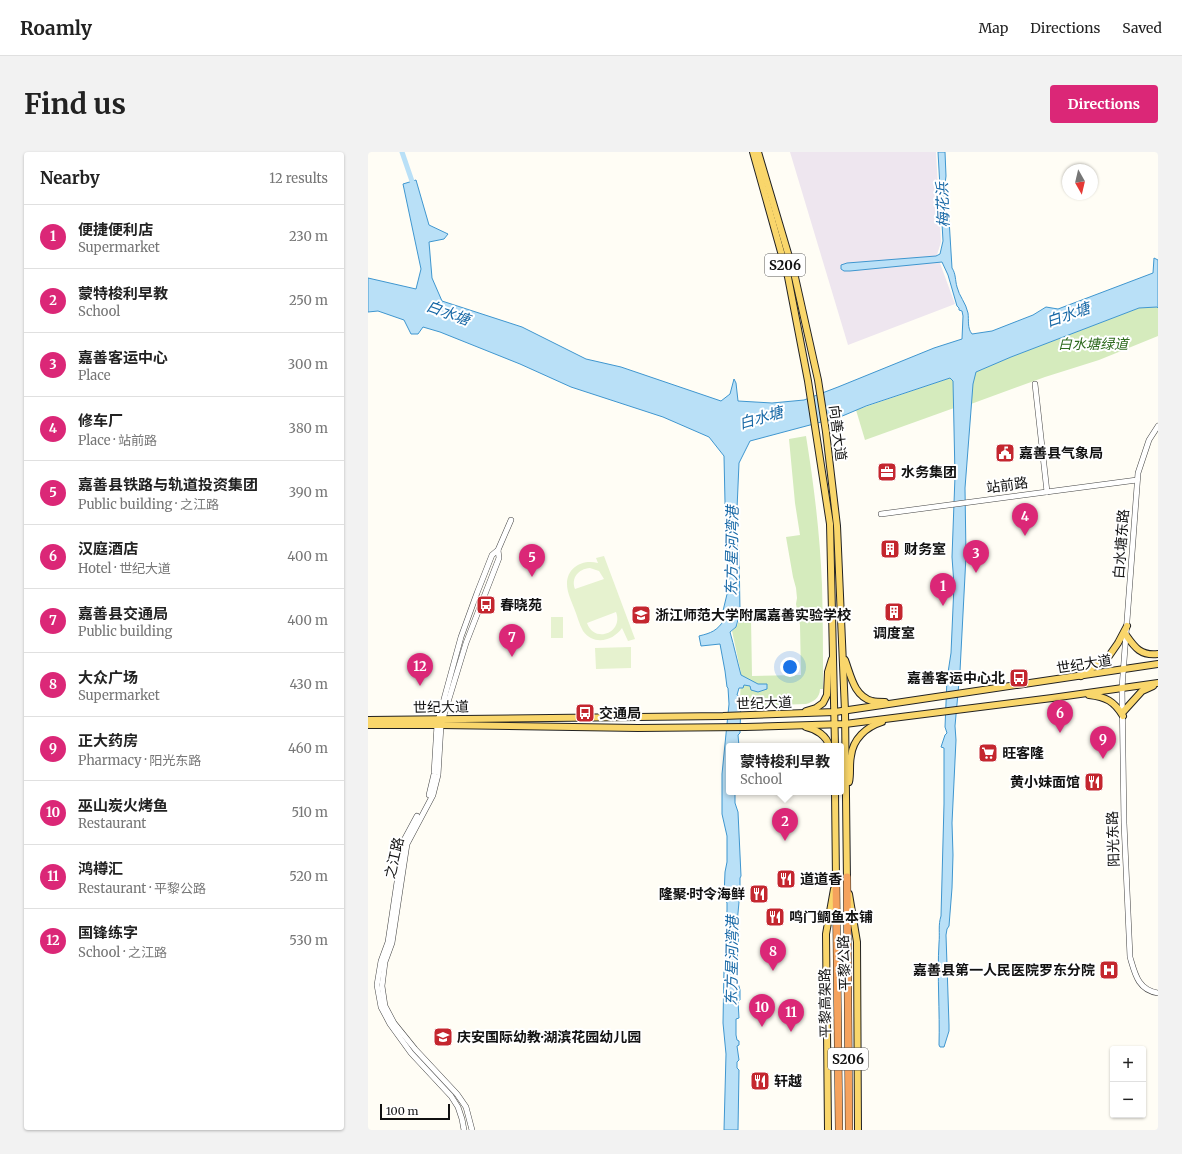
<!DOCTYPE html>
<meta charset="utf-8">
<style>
body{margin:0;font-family:Merriweather,"Noto Sans SC",serif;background:#f2f2f2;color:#222}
.controls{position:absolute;right:12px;bottom:12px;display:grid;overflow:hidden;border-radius:4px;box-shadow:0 1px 3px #0004}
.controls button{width:36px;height:36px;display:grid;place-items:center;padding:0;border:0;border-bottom:1px solid #e0e0e0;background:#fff;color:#222;font:20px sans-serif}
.compass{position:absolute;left:694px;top:12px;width:36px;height:36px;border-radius:50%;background:#fff;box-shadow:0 1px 3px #0004;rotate:172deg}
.scale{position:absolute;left:12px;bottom:10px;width:70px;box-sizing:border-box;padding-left:4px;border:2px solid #111;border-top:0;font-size:11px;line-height:14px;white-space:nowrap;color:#111;-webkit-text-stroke:3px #fff;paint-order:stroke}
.you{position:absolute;left:422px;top:515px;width:14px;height:14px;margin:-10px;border:3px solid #fff;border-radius:50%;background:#1a73e8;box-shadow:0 0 0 6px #1a73e833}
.badge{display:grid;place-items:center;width:26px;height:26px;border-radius:50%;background:#db2777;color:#fff;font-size:13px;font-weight:700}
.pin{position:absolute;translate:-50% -33px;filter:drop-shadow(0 1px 2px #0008)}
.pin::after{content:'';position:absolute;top:21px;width:14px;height:12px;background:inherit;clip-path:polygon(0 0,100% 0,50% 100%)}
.popup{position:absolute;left:358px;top:591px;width:118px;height:52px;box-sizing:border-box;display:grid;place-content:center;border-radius:4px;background:#fff;filter:drop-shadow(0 1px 3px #0005);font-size:13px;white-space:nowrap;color:#767676}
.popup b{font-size:15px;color:#222}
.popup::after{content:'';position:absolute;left:50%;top:100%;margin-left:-8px;border:8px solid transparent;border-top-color:#fff}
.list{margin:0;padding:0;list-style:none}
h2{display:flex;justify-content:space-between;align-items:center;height:52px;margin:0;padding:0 16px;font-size:17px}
h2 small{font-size:13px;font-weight:400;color:#767676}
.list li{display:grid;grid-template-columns:26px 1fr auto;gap:12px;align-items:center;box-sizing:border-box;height:64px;padding:0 16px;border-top:1px solid #e0e0e0}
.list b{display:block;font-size:15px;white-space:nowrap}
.list p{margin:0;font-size:13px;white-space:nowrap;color:#767676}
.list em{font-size:13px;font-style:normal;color:#767676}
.map{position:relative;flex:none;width:790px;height:978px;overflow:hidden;border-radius:4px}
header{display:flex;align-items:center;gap:24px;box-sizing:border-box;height:56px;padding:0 20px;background:#fff;border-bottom:1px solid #e0e0e0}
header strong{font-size:19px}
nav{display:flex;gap:22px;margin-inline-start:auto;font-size:14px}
.intro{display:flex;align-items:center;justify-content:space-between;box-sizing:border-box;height:96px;padding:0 24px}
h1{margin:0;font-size:28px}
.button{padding:10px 18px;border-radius:4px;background:#db2777;color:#fff;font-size:14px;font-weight:700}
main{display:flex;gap:24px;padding:0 24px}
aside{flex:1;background:#fff;border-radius:4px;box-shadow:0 1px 3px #0004}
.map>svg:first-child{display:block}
.industrial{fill:#eee6ef}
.green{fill:#d5ebbd}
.pitch{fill:#e6f2cf;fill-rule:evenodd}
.water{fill:#b9e0f7;stroke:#3f96cf}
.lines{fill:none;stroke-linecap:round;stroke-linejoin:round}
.canal{stroke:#b9e0f7;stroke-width:5}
.minor-casing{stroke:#444;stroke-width:6}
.major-casing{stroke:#222;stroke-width:8}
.highway-casing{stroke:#222;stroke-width:8}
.minor{stroke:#fff;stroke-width:5}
.major{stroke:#f9d66b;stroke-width:6}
.highway{stroke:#f5a25d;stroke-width:7}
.labels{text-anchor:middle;stroke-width:4;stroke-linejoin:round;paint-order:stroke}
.shield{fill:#fff;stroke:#585858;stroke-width:1}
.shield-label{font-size:13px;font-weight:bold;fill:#111}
.park-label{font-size:14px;font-style:italic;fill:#2f6b1f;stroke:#fff}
.street-label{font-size:14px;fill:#111;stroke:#fff}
.poi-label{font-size:14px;font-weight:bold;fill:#111;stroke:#fff;text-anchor:start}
.water-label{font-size:15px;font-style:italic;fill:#1768a6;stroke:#fff}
</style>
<header>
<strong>Roamly</strong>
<nav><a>Map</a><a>Directions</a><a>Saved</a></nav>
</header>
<div class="intro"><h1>Find us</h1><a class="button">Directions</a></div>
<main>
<aside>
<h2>Nearby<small>12 results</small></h2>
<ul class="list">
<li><span class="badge">1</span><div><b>便捷便利店</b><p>Supermarket</p></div><em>230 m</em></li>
<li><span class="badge">2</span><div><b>蒙特梭利早教</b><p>School</p></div><em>250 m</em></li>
<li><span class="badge">3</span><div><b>嘉善客运中心</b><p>Place</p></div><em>300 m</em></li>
<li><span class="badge">4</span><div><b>修车厂</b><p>Place · 站前路</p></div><em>380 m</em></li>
<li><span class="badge">5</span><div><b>嘉善县铁路与轨道投资集团</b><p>Public building · 之江路</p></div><em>390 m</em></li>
<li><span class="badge">6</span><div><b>汉庭酒店</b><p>Hotel · 世纪大道</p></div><em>400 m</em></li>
<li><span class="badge">7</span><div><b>嘉善县交通局</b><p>Public building</p></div><em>400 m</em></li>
<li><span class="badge">8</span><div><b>大众广场</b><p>Supermarket</p></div><em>430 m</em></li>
<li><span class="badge">9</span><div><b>正大药房</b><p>Pharmacy · 阳光东路</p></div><em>460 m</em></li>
<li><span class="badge">10</span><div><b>巫山炭火烤鱼</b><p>Restaurant</p></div><em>510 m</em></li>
<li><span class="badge">11</span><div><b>鸿樽汇</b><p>Restaurant · 平黎公路</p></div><em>520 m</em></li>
<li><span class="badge">12</span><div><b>国锋练字</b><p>School · 之江路</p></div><em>530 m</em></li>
</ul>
</aside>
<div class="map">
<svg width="790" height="978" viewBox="0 0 790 978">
<rect width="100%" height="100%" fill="#fffdf5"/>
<!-- industrial -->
<polygon class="industrial" points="422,0 568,0 573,90 569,103 587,152 480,193"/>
<!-- green -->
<g class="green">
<polygon points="789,154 790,156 790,184 731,208 677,225 603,252 604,233 608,220 643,205 771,156"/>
<polygon points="582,226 585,229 586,256 497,288 488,258"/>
<path d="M 438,284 C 446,333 452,383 454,433 C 455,467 455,502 455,537 L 452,537 C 452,546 445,550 438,552 L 380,554 L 380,550 L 372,549 L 373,521 L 364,479 L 369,474 L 373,460 L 377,465 L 383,466 L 384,524 L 433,523 L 432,473 L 428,452 L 429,446 L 428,436 L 425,425 L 418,385 L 432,383 L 427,351 L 421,287 Z"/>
</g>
<!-- pitch -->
<g class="pitch">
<path d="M 236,404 L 267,487 L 260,489 L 254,476 C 245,489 226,494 215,479 C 211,472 209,463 206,456 C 203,448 199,440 199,432 C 199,415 215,407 230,411 L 228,406 ZM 222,416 L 231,419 L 236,427 L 207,437 C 203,426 210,417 222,416 ZM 248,460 C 256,481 226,492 219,471 Z"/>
<rect x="183" y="465" width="12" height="21"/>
<polygon points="263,495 263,516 228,517 227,496"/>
</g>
<!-- water -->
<path class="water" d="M 570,0 L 577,0 L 578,24 L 576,40 L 581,67 L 584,116 C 588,122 587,128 589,135 C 591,144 598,151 600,161 C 601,168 599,176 604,182 L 624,179 L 665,163 L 678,155 L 690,157 L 785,121 L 786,106 L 790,108 L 790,156 L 789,155 L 771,156 L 643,205 L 608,220 L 605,232 L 597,336 L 598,404 L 592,519 L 587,574 L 588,588 L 584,671 L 585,703 L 584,736 L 581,774 L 579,777 L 578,783 L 581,873 L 581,879 L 576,895 L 572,895 L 571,893 C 572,859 569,825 571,791 C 572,781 570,773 573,764 L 576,652 L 576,596 L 573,595 L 577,583 L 579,581 L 577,575 L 579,527 L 583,501 L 586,433 L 584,405 L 587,324 L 585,229 L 582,226 L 498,254 L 472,265 L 382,289 L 371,311 L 368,380 L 369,394 L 371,398 L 372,460 L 368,475 L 362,480 C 366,494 369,508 373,523 L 390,532 L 399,532 L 399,537 L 390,540 L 383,538 L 382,534 L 376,533 L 375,536 L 371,536 L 369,543 L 373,546 L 372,581 L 370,583 L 371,594 L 361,594 L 361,640 L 367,640 L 367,651 L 370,660 L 373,724 L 372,726 L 372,739 L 369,772 L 371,777 L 368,823 L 372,838 L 372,848 L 370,849 L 371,866 L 368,867 L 368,883 L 369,888 L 371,889 L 371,893 L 369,894 L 371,908 L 369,910 L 369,916 L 371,918 L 370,978 L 356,978 L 358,902 L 355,871 L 356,816 L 359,810 L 360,787 L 358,783 L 359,758 L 359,751 L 356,745 L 357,720 L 359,710 L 359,684 L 354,662 L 354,622 L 361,552 L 360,536 L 359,535 L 357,519 L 352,492 L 333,494 L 331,484 C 343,481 349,479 356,468 L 354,463 L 360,438 L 361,425 L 358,396 L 356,304 L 341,285 L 295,265 L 203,235 L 152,212 L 72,180 L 55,175 L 50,182 L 43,182 L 36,168 L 10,159 L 0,160 L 0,126 L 48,137 L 53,117 L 35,32 L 48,28 L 61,73 L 80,82 L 76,87 L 61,90 L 64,126 L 74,149 L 154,175 L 218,207 L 253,215 L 353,249 L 362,242 L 366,227 L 368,231 L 370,249 L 404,251 L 436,248 L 470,235 L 566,196 L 594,187 L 595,164 L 594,159 L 591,158 L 591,156 L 589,154 L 580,123 L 574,110 L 482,119 L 476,119 L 473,117 L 473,113 L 479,111 L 568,104 L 572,102 L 575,89 Z"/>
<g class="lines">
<!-- canal -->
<polyline class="canal" points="34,0 46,35"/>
<!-- minor casing -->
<g class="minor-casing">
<g id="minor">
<polyline points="667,232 679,340"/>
<path d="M 790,274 L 781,288 L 770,321 L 754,536 L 756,671 L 762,805 C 767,822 770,838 790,841"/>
<polyline points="513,362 769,328"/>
<polyline points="70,569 93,485 109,441 124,403 130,398"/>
<polyline points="61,643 66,622 69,573"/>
<polyline points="49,664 35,690 20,790 13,809 9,833 13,855 22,872 43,901 83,944 90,955 94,967 96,978"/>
<polyline points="104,978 98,955 89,942 47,897 26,871 17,854 14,834 17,810 24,791 39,692 65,643 70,623 73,573 98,491 131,406 130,398 143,368"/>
</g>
</g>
<!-- major casing -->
<g class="major-casing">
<g id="major">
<polyline points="385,0 420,125 440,229 462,372 467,594"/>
<polyline points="390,0 427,125 450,228 458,280 469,374 477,559 479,729"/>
<path d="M 758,483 C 767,496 773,504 790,502"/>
<path d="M 477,508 C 483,524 486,544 504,549 C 508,550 513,550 517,550"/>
<polyline points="713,524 741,504 750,491 759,474"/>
<path d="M 721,543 C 738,545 746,549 755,564"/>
<polyline points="438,559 448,556 455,551 459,543 460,520 464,507"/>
<polyline points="755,560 774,539 785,534"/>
<polyline points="0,568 355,564 467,560 790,512"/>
<polyline points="0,573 73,573 270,576 377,575 477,572 684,546 790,531"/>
<path d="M 438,575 C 448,577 459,584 461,594"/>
<path d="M 481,630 C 483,622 481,613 483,604 C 485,587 498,575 514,570"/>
<polyline points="467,640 468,728"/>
<polyline points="481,742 489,790 490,978"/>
<polyline points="460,978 458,782 466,737"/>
</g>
</g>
<!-- highway casing -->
<g class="highway-casing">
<g id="highway">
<polyline points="468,724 471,978"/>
<polyline points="479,725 481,978"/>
</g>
</g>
<!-- minor -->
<use href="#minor" class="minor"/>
<!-- major -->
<use href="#major" class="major"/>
<!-- highway -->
<use href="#highway" class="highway"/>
</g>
<!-- icons -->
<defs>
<g id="civic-square" transform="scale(1)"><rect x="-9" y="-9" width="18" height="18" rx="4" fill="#c4262e" stroke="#fff"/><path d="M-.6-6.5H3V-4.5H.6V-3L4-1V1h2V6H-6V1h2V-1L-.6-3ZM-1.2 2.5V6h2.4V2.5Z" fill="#fff"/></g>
<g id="office-square" transform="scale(1)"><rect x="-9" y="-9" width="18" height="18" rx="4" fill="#c4262e" stroke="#fff"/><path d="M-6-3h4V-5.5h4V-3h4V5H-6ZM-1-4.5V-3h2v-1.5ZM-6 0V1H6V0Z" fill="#fff"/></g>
<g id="building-square" transform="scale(1)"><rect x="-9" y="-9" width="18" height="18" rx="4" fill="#c4262e" stroke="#fff"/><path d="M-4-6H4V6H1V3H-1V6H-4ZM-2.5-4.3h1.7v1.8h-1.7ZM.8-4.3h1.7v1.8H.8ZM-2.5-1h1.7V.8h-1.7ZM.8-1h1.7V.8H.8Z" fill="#fff"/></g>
<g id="bus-square" transform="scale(1)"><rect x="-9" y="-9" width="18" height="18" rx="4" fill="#c4262e" stroke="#fff"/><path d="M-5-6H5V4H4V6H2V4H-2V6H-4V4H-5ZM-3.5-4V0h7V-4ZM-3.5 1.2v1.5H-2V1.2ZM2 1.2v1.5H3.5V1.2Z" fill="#fff"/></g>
<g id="school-square" transform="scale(1)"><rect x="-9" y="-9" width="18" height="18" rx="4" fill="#c4262e" stroke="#fff"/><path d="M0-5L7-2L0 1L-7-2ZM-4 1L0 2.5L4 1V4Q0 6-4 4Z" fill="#fff"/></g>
<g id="supermarket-square" transform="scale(1)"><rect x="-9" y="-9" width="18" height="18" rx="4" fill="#c4262e" stroke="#fff"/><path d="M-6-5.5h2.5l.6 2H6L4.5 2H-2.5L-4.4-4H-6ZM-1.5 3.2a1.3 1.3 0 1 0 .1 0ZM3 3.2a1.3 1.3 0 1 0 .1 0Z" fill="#fff"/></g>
<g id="restaurant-square" transform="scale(1)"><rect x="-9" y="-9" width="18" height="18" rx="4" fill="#c4262e" stroke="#fff"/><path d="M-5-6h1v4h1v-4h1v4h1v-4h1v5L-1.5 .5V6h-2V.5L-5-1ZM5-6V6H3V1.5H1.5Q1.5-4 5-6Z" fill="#fff"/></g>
<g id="hospital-square" transform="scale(1)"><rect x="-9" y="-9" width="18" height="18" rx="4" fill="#c4262e" stroke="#fff"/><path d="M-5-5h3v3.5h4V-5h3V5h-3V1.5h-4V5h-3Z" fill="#fff"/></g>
</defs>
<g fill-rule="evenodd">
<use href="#civic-square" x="637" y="301"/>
<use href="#office-square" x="519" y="320"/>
<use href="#building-square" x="522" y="397"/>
<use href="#bus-square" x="118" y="453"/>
<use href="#building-square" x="526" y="460"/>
<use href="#school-square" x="273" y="463"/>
<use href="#bus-square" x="651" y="526"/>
<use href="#bus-square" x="217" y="561"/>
<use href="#supermarket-square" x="620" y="601"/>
<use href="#restaurant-square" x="726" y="630"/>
<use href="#restaurant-square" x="418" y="727"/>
<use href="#restaurant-square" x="391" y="742"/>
<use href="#restaurant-square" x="407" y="765"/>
<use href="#hospital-square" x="741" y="818"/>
<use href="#school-square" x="75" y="885"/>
<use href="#restaurant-square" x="392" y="929"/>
</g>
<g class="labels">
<!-- shield labels -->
<g class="shield">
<rect x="397" y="102" width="40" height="22" rx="3"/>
<rect x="460" y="896" width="40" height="22" rx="3"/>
</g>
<g class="shield-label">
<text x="417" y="118">S206</text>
<text x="480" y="912">S206</text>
</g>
<!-- park labels -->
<g class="park-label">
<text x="725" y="197">白水塘绿道</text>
</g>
<!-- street labels -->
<g class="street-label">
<text transform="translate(470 281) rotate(83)" y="5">向善大道</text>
<text transform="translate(639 333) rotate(-8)" y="5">站前路</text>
<text transform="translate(753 392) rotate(-86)" y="5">白水塘东路</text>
<text transform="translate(716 512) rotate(-9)" y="5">世纪大道</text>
<text transform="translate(396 551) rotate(-2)" y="5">世纪大道</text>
<text transform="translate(73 555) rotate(-1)" y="5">世纪大道</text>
<text transform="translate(745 687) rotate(-92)" y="5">阳光东路</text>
<text transform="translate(26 706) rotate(-77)" y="5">之江路</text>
<text transform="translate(476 811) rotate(-92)" y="5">平黎公路</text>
<text transform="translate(457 851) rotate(-91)" y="5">平黎高架路</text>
</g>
<!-- poi labels -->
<g class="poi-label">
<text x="651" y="306">嘉善县气象局</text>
<text x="533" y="325">水务集团</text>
<text x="536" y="402">财务室</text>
<text x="132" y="458">春晓苑</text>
<text x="287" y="468">浙江师范大学附属嘉善实验学校</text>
<text x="526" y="486" text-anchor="middle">调度室</text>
<text x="637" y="531" text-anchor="end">嘉善客运中心北</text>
<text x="231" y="566">交通局</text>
<text x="634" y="606">旺客隆</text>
<text x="712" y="635" text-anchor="end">黄小妹面馆</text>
<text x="432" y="732">道道香</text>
<text x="377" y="747" text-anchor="end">隆聚·时令海鲜</text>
<text x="421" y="770">鸣门鲷鱼本铺</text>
<text x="727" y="823" text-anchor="end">嘉善县第一人民医院罗东分院</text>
<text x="89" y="890">庆安国际幼教·湖滨花园幼儿园</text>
<text x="406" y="934">轩越</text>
</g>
<!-- water labels -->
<g class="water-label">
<text transform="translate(575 53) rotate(-92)" y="5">梅花浜</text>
<text transform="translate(80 161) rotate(20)" y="5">白水塘</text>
<text transform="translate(700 163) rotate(-19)" y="5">白水塘</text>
<text transform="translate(393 266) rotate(-16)" y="5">白水塘</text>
<text transform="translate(364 399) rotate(-89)" y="5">东方星河湾港</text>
<text transform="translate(364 809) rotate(-89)" y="5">东方星河湾港</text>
</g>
</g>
</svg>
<div class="controls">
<button>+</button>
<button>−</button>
</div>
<svg class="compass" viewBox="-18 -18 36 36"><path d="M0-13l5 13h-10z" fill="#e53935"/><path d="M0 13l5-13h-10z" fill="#767676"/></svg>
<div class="scale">100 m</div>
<div class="you"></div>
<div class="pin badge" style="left:575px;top:454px">1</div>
<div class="pin badge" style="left:417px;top:689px">2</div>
<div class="popup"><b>蒙特梭利早教</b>School</div>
<div class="pin badge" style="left:608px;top:421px">3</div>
<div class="pin badge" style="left:657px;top:384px">4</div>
<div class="pin badge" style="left:164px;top:425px">5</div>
<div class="pin badge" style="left:692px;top:581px">6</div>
<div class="pin badge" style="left:144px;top:505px">7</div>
<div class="pin badge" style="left:405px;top:819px">8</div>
<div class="pin badge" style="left:735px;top:607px">9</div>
<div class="pin badge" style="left:394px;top:875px">10</div>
<div class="pin badge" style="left:423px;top:880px">11</div>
<div class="pin badge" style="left:52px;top:534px">12</div>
</div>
</main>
